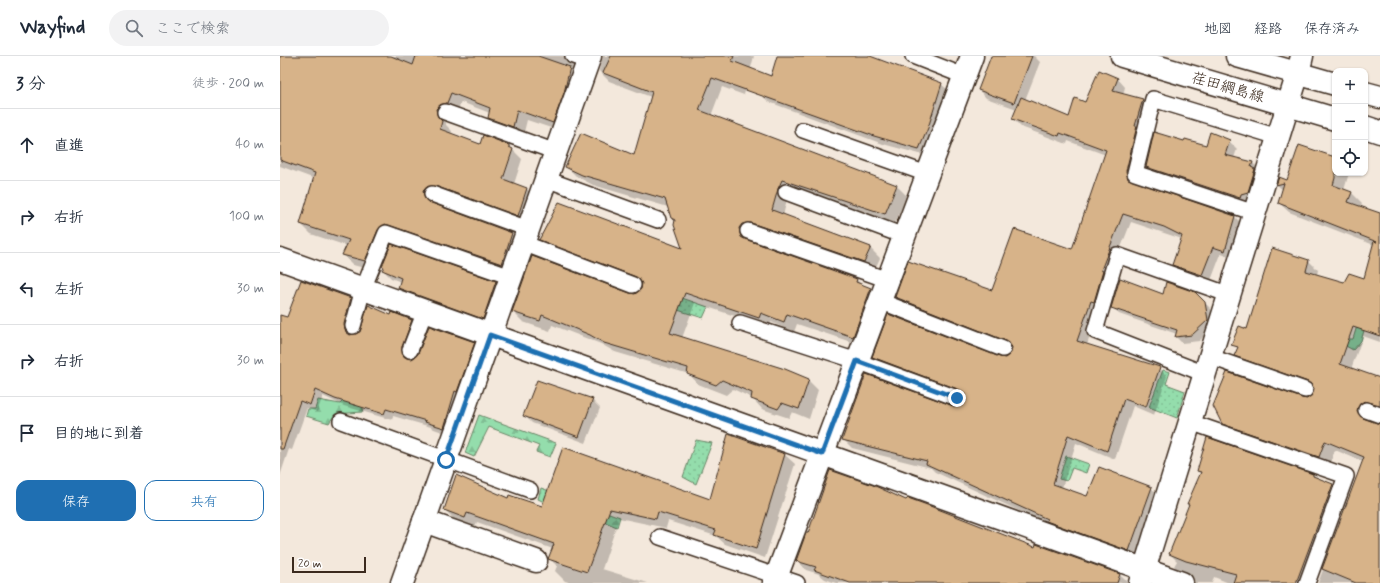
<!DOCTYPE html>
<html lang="ja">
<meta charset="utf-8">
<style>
body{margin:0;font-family:Mynerve,"Klee One",sans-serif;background:#f2f2f3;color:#1f2937}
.controls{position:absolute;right:12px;top:12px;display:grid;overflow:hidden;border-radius:8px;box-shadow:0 1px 3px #0004}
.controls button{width:36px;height:36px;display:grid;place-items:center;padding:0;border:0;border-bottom:1px solid #e0e1e3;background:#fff;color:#1f2937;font:20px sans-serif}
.scale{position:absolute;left:12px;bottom:10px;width:74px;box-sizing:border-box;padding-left:4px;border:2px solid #3b2a1e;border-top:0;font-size:11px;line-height:14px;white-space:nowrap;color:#3b2a1e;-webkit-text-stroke:3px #fff;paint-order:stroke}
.stop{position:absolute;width:12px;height:12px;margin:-9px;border:3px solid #1f6fb2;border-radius:50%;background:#fff}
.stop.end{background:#1f6fb2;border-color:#fff;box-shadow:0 1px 4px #0008}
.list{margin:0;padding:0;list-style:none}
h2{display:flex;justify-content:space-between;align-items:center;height:52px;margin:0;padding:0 16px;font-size:17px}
h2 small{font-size:13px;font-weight:400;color:#747a83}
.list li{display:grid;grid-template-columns:26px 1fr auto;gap:12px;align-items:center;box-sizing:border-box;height:72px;padding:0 16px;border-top:1px solid #e0e1e3}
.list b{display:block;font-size:15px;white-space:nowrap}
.list em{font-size:13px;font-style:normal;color:#747a83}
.actions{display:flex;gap:8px;padding:12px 16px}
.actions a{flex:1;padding:9px 0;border:1px solid #1f6fb2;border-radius:12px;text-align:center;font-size:14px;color:#1f6fb2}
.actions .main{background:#1f6fb2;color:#fff}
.icon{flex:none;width:22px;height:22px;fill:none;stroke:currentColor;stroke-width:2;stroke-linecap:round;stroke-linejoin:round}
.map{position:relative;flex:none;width:1100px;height:527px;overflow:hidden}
header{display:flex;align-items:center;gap:24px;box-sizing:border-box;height:56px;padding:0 20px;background:#fff;border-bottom:1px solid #e0e1e3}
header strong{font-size:19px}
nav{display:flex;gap:22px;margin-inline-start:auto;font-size:14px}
.search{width:280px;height:36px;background:#f2f2f3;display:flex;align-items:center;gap:10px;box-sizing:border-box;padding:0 14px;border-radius:22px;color:#747a83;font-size:15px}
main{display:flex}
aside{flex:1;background:#fff}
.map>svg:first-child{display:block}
.grass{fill:url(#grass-dots);stroke:#688465}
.forest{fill:url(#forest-firs);stroke:#688465}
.shadow{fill:#0003}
.building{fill:#d7b389;stroke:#3b2a1e}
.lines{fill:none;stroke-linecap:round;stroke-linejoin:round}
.lane-casing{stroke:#3b2a1e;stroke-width:18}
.street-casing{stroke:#3b2a1e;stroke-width:25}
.secondary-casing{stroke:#3b2a1e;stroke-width:25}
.lane{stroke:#fff;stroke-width:15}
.street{stroke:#fff;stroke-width:22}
.secondary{stroke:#fff;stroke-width:22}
.route{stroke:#1f6fb2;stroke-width:5}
.labels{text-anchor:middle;stroke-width:3;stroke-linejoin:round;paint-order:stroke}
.street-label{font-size:15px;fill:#3b2a1e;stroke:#fff}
</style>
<header>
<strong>Wayfind</strong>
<div class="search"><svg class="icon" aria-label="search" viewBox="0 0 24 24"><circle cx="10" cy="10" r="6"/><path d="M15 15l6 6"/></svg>ここで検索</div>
<nav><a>地図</a><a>経路</a><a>保存済み</a></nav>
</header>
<main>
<aside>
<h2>3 分<small>徒歩 · 200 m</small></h2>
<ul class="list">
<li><svg class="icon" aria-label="ahead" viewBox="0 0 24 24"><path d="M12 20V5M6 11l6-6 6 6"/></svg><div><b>直進</b></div><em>40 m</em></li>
<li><svg class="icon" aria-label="right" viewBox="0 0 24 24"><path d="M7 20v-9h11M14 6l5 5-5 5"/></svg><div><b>右折</b></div><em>100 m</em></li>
<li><svg class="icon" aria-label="left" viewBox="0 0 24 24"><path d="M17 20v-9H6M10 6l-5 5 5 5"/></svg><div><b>左折</b></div><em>30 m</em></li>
<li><svg class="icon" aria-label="right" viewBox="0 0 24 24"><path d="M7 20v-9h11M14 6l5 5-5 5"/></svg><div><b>右折</b></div><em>30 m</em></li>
<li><svg class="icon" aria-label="arrive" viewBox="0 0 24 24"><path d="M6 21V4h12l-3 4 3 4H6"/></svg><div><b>目的地に到着</b></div></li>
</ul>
<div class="actions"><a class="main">保存</a><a>共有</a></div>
</aside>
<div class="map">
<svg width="1100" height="527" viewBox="0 0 1100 527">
<defs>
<pattern id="grass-dots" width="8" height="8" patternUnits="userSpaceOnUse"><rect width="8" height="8" fill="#94ddac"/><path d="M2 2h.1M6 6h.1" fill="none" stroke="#80be94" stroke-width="1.8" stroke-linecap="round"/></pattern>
<pattern id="forest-firs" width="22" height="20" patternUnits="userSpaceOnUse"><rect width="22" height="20" fill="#94ddac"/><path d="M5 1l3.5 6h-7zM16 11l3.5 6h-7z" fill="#80be94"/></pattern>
</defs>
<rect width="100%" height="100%" fill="#f3e8dc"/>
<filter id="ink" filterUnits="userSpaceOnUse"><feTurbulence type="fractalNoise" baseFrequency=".025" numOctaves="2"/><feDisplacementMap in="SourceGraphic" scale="8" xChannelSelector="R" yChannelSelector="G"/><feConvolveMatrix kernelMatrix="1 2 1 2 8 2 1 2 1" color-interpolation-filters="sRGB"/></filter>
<g filter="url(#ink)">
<!-- grass -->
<g class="grass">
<polygon points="376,233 428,251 423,262 369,245"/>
<polygon points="883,314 890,316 886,328 905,335 897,362 869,351"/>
<polygon points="416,384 432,387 416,428 403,421"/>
<polygon points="786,400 809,408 806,417 792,412 787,425 779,423"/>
</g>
<!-- forest -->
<g class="forest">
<polygon points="1090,227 1097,229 1081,285 1073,294 1064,289 1064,283 1073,283"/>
<polygon points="38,344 60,348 64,344 84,349 82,356 55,358 49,367 26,360 28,353 35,353"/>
<polygon points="199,359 276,387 270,401 256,396 259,390 209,371 194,401 185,397"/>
<polygon points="261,432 340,461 337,471 325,466 283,455 258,443"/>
</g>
<!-- shadow -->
<g class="shadow">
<polygon points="0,0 314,0 294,7 283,76 247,64 243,80 219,71 209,61 210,57 181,46 177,57 166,63 166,69 172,75 171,78 201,89 229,90 242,103 234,128 247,133 257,143 248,169 153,146 153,148 232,178 242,188 232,218 107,184 95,215 73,209 63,199 67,190 31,178 21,168 35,123 0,110"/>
<polygon points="323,0 474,0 464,39 442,31 431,60 617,130 627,140 615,167 512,134 507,143 503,160 590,192 600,202 594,215 469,183 470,186 577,224 583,230 591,233 601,243 583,290 517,268 514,276 491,266 489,271 415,247 402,282 528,324 538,334 529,363 512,356 509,362 482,353 472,342 453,333 446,339 418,328 409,318 335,296 321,288 272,269 270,275 243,266 233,256 355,239 362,233 363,229 270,193 260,183 404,194 396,166 392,162 388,151 313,129 296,120 286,110 355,100 371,41 329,25 319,15"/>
<polygon points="499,0 579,0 661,28 669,35 647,100 603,88 489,46 481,39"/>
<polygon points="712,0 754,0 760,6 745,44 790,62 837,22 845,31 843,39 863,44 871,52 855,126 955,161 963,169 954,202 941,198 930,227 902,217 893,209 902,183 851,166 829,222 807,289 879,312 887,320 874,359 853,350 835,403 796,387 782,432 808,441 871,432 880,440 857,502 772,470 655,416 651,412 572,392 563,383 674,351 679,352 686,346 687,341 602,309 593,301 720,302 730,301 733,292 624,249 616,241 713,235 793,195 826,99 788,85 787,88 741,71 733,63 737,53 706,42 699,34"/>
<polygon points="949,85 957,93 954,102 973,107 980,114 967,149 874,118 867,111 904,86 927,90"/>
<polygon points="1055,102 1055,117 1069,117 1064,134 1072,137 1082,147 1080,151 1100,158 1100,286 1083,280 1071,313 1100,323 1100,357 1087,360 1087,365 1100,368 1100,527 1038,527 1084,406 1055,394 1049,410 953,377 943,367 1022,343 1027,344 1034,338 1035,333 965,309 955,299 958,292 956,290 1029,205 1038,214 1037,219 1065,227 1085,223 1094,189 1009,156 999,147 1003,134 997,129 999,123 1008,126"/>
<polygon points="112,190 216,226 223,234 211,270 127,240 119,232 121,226 111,222 103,214"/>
<polygon points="915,237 931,253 934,271 919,285 902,287 896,281 897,278 839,258 832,251 883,239"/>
<polygon points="71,243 78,250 71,276 72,279 80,277 112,261 131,265 139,272 128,299 129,304 194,287 202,294 171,379 154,373 151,371 113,360 112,364 64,350 43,340 37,356 27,352 12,394 9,393 0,420 0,260 8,263"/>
<polygon points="312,344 320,352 306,387 252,367 245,360"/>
<polygon points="449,379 505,399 515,408 485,502 445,488 436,480 388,465 386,472 339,462 322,513 368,527 292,527 285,525 275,515 277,510 270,503 273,493 197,466 195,471 175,464 165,454 228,443 263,451 431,444"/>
<polygon points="918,415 1033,419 1053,429 1063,439 1030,527 949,527 934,521 932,527 915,527 915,525 904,520 894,510 897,505 890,498 910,449 908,447 921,418"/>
<polygon points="627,446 756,493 757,489 840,519 848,527 556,527 545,523 539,518 526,514 517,504"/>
</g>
<!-- building -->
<g class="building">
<polygon points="0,0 111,0 133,9 136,0 258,0 290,11 284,37 273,67 237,54 233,71 208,62 210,52 171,37 167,47 160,49 156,53 158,61 162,65 160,73 200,88 203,79 229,89 229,91 233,93 223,123 247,132 238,160 155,130 147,131 143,135 145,143 149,146 232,177 222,208 105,168 98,174 85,205 62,199 69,184 20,168 35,117 0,104"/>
<polygon points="331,0 454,0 452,5 491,20 497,0 590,0 662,27 648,72 639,93 594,80 432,22 419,54 617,129 605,158 502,124 498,133 492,154 591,191 584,206 471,167 462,168 459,172 461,181 465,183 577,223 576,226 591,232 573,281 507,258 504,266 481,257 479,262 405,237 390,277 505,313 529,323 519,353 502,347 498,353 471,343 472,337 442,324 436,329 407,318 408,312 324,287 310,279 262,259 260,265 232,256 252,200 350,237 355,238 361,233 362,227 356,221 259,184 279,146 402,192 394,169 395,164 391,162 385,143 302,119 285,111 301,77 354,99 372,36 323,17"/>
<polygon points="711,0 752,0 734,47 698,34"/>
<polygon points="819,14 838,22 833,35 863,43 855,70 857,70 846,115 848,123 955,160 945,195 933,191 922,219 892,209 902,180 884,171 843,158 821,214 823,215 814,246 811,245 797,285 880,311 866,351 844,343 827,395 788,379 773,428 807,440 819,411 872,431 849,495 766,465 767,463 646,408 647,405 562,384 586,318 674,350 682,349 686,345 684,337 680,334 592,301 608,258 720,301 725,302 731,297 732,291 726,285 615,241 628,205 712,234 734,173 792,193 826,94 780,77 779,80 732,63 741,41 789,61 795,42 805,46"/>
<polygon points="874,76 904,85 905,83 926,89 930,76 950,84 945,99 973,106 971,111 975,113 968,136 961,138 960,142 866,111"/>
<polygon points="1019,89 1055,101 1055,122 1053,129 1072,136 1068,146 1100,157 1100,280 1073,271 1060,308 1100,322 1100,349 1084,345 1078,351 1077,355 1083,362 1100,368 1100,527 1076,527 1042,513 1084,401 1045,385 1039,401 942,368 933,350 947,316 1022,342 1027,343 1033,337 1034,332 1028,326 954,300 958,291 951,289 959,270 967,273 992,192 1029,204 1026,215 1064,226 1069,217 1084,222 1094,185 1097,186 998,147 1004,127 996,129 999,121 1007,124"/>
<polygon points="111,188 216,225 203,263 118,232 121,222 102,214 104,211 102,210"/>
<polygon points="840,222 883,238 886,226 915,236 925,246 928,264 912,279 895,281 897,274 831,252"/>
<polygon points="21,224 71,242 64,268 66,276 70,279 80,276 88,249 111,259 112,256 132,264 122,291 123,299 127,302 132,303 138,298 149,270 195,286 177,336 175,335 164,372 145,366 146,365 106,353 104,358 55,343 35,334 30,349 20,345 3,393 0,393 0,259 7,261"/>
<polygon points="257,324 313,343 299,381 243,360"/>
<polygon points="448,378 505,398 476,493 434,479 436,474 378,456 376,463 330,453 307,516 268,503 274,488 187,457 185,462 164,454 176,419 228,442 229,439 262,450 283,391 430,443"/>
<polygon points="927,381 1033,418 1033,420 1053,428 1016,527 953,527 956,518 906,505 889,498 909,448 907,448 921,416 917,415"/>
<polygon points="550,414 593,429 626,444 628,442 650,450 755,491 756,488 840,518 837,527 570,527 534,514 536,511 516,505 526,477 528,477"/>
</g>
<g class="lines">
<!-- lane casing -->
<g class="lane-casing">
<g id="lane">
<polyline points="293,0 308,5"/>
<polyline points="633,0 684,20"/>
<polyline points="165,56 276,96"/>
<polyline points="523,74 647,118"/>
<polyline points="266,123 378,164"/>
<polyline points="506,136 624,180"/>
<polyline points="152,138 248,173"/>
<polyline points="975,157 855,117 873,43 998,81"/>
<polyline points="468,175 608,224"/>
<polyline points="243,187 353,229"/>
<polyline points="600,245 723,293"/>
<polyline points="460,267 577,305 677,342"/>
<polyline points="73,270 83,233 106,177 231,221"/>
<polyline points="130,294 145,255"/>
<polyline points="931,301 1025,334"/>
<polyline points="925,318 815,275 837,199 950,239"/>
<polyline points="1086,354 1100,359"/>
<polyline points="61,365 250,434"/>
<polyline points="910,366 1066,420 1027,527"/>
<polyline points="380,481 517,527"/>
</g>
</g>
<!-- street casing -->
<g class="street-casing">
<g id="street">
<polyline points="1018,17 1022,0"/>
<polyline points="0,203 902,527"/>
<polyline points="144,465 256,505"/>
<polyline points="122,527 310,0"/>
<polyline points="494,527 692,0"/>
</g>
</g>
<!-- secondary casing -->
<g class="secondary-casing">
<g id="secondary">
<polyline points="842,0 1055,63"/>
<polyline points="957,0 1055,28"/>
<polyline points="1085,37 1100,41"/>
<polyline points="1085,71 1100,76"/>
<polyline points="860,527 1018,17"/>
</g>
</g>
<!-- lane -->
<use href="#lane" class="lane"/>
<!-- street -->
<use href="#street" class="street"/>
<!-- secondary -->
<use href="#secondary" class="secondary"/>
</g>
</g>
<g class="lines" filter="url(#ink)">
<!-- route -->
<polyline class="route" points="166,404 210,279 542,398 577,305 677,342"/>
</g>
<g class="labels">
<!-- street labels -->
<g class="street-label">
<text transform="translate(948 31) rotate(16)" y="5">荏田綱島線</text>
</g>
</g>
</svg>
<div class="controls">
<button>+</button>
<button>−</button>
<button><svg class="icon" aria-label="locate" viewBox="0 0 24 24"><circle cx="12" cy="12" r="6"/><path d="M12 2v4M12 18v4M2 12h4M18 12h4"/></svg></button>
</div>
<div class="scale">20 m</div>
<div class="stop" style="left:166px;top:404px"></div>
<div class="stop end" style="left:677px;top:342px"></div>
</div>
</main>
